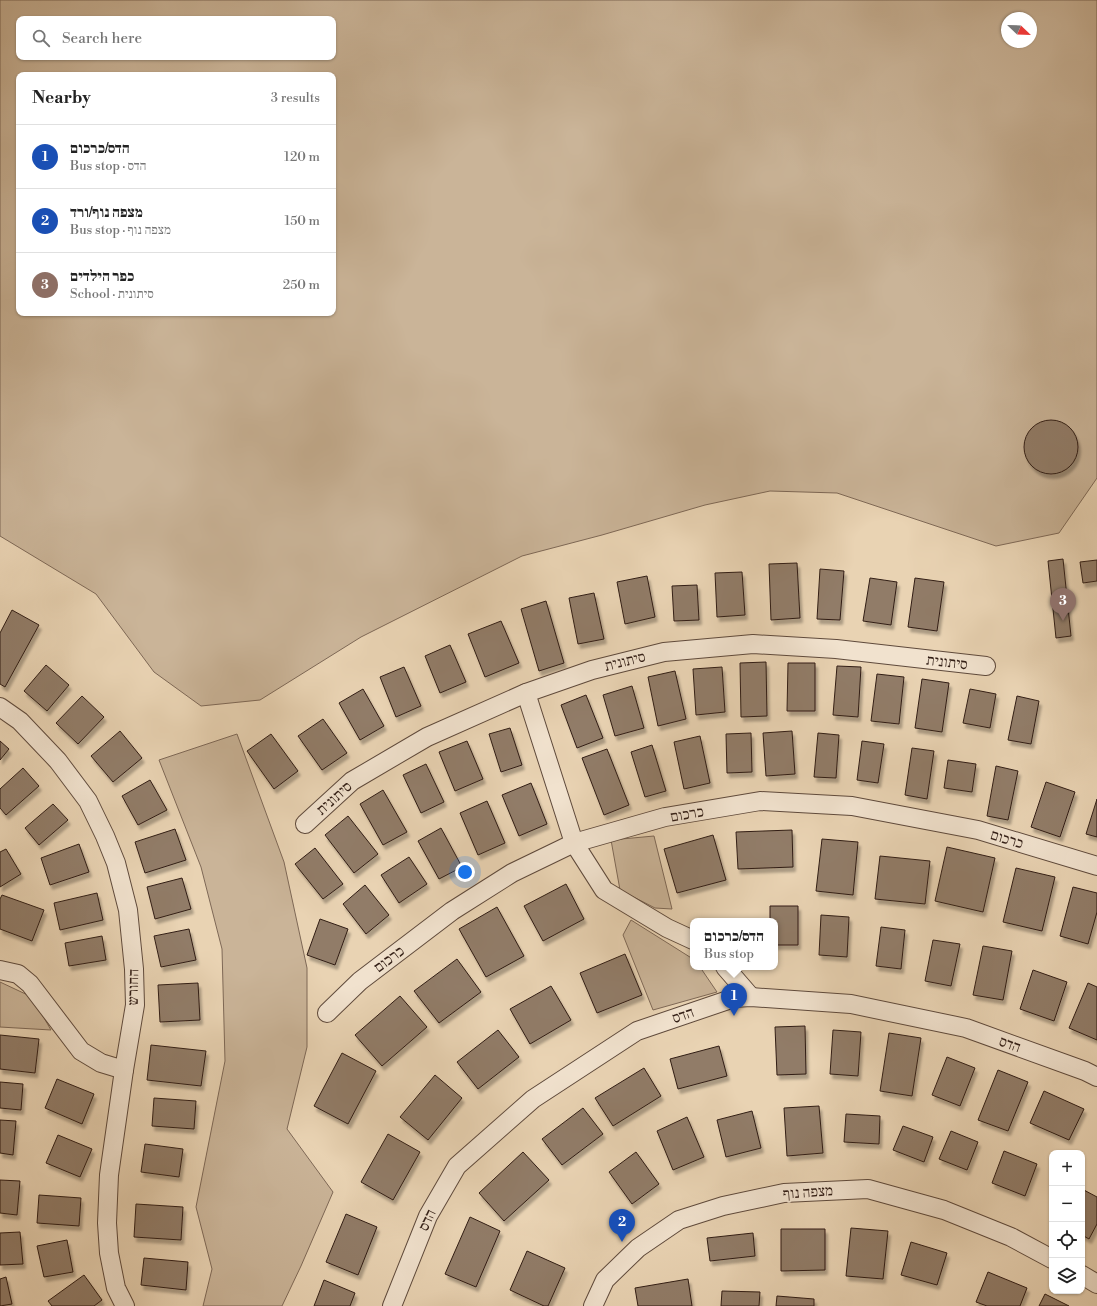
<!DOCTYPE html>
<meta charset="utf-8">
<style>
body{margin:0;font-family:"Libre Bodoni","Frank Ruhl Libre",serif;background:#f6f6f6;color:#222}
.controls{position:absolute;right:12px;bottom:12px;display:grid;overflow:hidden;border-radius:8px;box-shadow:0 1px 3px #0004}
.controls button{width:36px;height:36px;display:grid;place-items:center;padding:0;border:0;border-bottom:1px solid #e0e0e0;background:#fff;color:#222;font:20px sans-serif}
.compass{position:absolute;left:1001px;top:12px;width:36px;height:36px;border-radius:50%;background:#fff;box-shadow:0 1px 3px #0004;rotate:113deg}
.you{position:absolute;left:465px;top:872px;width:14px;height:14px;margin:-10px;border:3px solid #fff;border-radius:50%;background:#1a73e8;box-shadow:0 0 0 6px #1a73e833}
.badge{display:grid;place-items:center;width:26px;height:26px;border-radius:50%;background:#8f2418;color:#fff;font-size:13px;font-weight:700}
.pin{position:absolute;translate:-50% -33px;filter:drop-shadow(0 1px 2px #0008)}
.pin::after{content:'';position:absolute;top:21px;width:14px;height:12px;background:inherit;clip-path:polygon(0 0,100% 0,50% 100%)}
.popup{position:absolute;left:690px;top:918px;width:88px;height:52px;box-sizing:border-box;display:grid;place-content:center;border-radius:8px;background:#fff;filter:drop-shadow(0 1px 3px #0005);font-size:13px;white-space:nowrap;color:#767676}
.popup b{font-size:15px;color:#222}
.popup::after{content:'';position:absolute;left:50%;top:100%;margin-left:-8px;border:8px solid transparent;border-top-color:#fff}
.list{margin:0;padding:0;list-style:none}
h2{display:flex;justify-content:space-between;align-items:center;height:52px;margin:0;padding:0 16px;font-size:17px}
h2 small{font-size:13px;font-weight:400;color:#767676}
.list li{display:grid;grid-template-columns:26px 1fr auto;gap:12px;align-items:center;box-sizing:border-box;height:64px;padding:0 16px;border-top:1px solid #e0e0e0}
.list b{display:block;font-size:15px;white-space:nowrap}
.list p{margin:0;font-size:13px;white-space:nowrap;color:#767676}
.list em{font-size:13px;font-style:normal;color:#767676}
.icon{flex:none;width:22px;height:22px;fill:none;stroke:currentColor;stroke-width:2;stroke-linecap:round;stroke-linejoin:round}
.map{position:relative;flex:none;width:1097px;height:1306px;overflow:hidden}
.search{position:absolute;background:#fff;box-shadow:0 1px 3px #0004;left:16px;top:16px;width:320px;height:44px;display:flex;align-items:center;gap:10px;box-sizing:border-box;padding:0 14px;border-radius:8px;color:#767676;font-size:15px}
.panel{position:absolute;background:#fff;box-shadow:0 1px 3px #0004;left:16px;top:72px;width:320px;height:244px;border-radius:8px}
.map>svg:first-child{display:block}
.green{fill:#cab498;stroke:#7e6856;fill-rule:evenodd}
.building{fill:#917c67;stroke:#311d15;filter:url(#shadow)}
.lines{fill:none;stroke-linecap:round;stroke-linejoin:round}
.minor-casing{stroke:#5f4a3c;stroke-width:20}
.minor{stroke:#f1e2ce;stroke-width:18}
.labels{text-anchor:middle;stroke-width:4;stroke-linejoin:round;paint-order:stroke}
.street-label{font-size:15px;fill:#311d15;stroke:#f1e2ce}
</style>
<div class="map">
<svg width="1097" height="1306" viewBox="0 0 1097 1306">
<defs>
<filter id="shadow"><feDropShadow dx="2.5" dy="4.5" stdDeviation="1" flood-color="#0004"/></filter>
</defs>
<rect width="100%" height="100%" fill="#e9d3b3"/>
<filter id="stains"><feTurbulence type="fractalNoise" baseFrequency=".005" numOctaves="4"/><feColorMatrix values="0 0 0 0 .2 0 0 0 0 .09 0 0 0 0 .02 0 0 0 .5 -.17"/></filter>
<radialGradient id="worn" r=".72"><stop offset=".6" stop-color="#630" stop-opacity="0"/><stop offset="1" stop-color="#630" stop-opacity=".3"/></radialGradient>
<!-- green -->
<g class="green">
<path d="M 0,0 L 1097,0 L 1097,478 L 1059,533 L 996,546 L 837,493 L 770,491 L 705,505 L 602,535 L 522,556 L 361,637 L 260,700 L 201,706 L 154,672 L 96,594 L 0,536 ZM 1007,18 L 1031,18 L 1031,42 L 1007,42 ZM 19,19 L 333,19 L 333,57 L 19,57 ZM 19,75 L 333,75 L 333,313 L 19,313 Z"/>
<polygon points="237,734 284,862 307,968 307,1047 287,1129 333,1192 301,1266 282,1306 203,1306 212,1269 196,1207 225,1061 222,949 201,867 159,760"/>
<polygon points="654,836 672,909 655,908 620,890 611,840"/>
<polygon points="631,920 693,959 693,967 700,967 717,992 653,1010 623,935"/>
<polygon points="0,982 32,997 51,1030 0,1027"/>
</g>
<!-- building -->
<g class="building">
<circle cx="1051" cy="447" r="27"/>
<polygon points="1063,559 1071,636 1056,638 1048,561"/>
<polygon points="1097,560 1097,581 1083,583 1080,562"/>
<polygon points="797,563 800,618 771,620 769,564"/>
<polygon points="820,569 844,571 840,620 817,619"/>
<polygon points="742,572 745,615 717,617 715,573"/>
<polygon points="647,576 655,617 625,624 617,582"/>
<polygon points="870,578 897,582 891,625 863,621"/>
<polygon points="915,578 944,582 937,631 908,627"/>
<polygon points="697,585 699,620 674,621 672,586"/>
<polygon points="594,593 604,639 578,644 569,598"/>
<polygon points="546,601 564,663 539,671 521,609"/>
<polygon points="12,610 39,625 5,687 0,684 0,633"/>
<polygon points="501,621 519,663 485,677 468,634"/>
<polygon points="450,645 466,682 440,693 425,656"/>
<polygon points="766,662 767,716 741,717 740,663"/>
<polygon points="788,663 815,663 815,711 787,711"/>
<polygon points="46,665 69,685 47,711 24,691"/>
<polygon points="837,666 861,667 858,717 833,715"/>
<polygon points="404,667 421,706 396,717 380,677"/>
<polygon points="722,667 725,712 696,715 693,669"/>
<polygon points="675,671 686,719 658,726 648,677"/>
<polygon points="877,674 904,677 899,724 871,721"/>
<polygon points="922,679 949,683 942,732 915,728"/>
<polygon points="632,686 644,728 615,736 603,695"/>
<polygon points="363,689 384,726 360,740 339,703"/>
<polygon points="970,689 996,694 990,728 963,723"/>
<polygon points="586,695 603,738 577,748 561,705"/>
<polygon points="82,696 104,717 78,744 56,723"/>
<polygon points="1017,696 1039,701 1031,744 1008,740"/>
<polygon points="323,719 347,753 322,770 298,736"/>
<polygon points="510,728 522,765 501,772 489,734"/>
<polygon points="120,731 142,758 113,782 91,756"/>
<polygon points="792,731 795,774 766,776 763,733"/>
<polygon points="751,733 752,772 727,773 726,734"/>
<polygon points="818,733 839,735 836,778 814,777"/>
<polygon points="271,734 298,771 274,789 247,751"/>
<polygon points="700,736 710,783 684,789 674,742"/>
<polygon points="0,741 9,749 0,760"/>
<polygon points="467,741 483,779 455,791 439,752"/>
<polygon points="862,741 884,744 878,783 857,780"/>
<polygon points="652,745 666,791 645,797 631,752"/>
<polygon points="912,748 934,751 927,799 905,795"/>
<polygon points="607,749 629,805 604,815 582,758"/>
<polygon points="948,760 976,764 972,792 944,788"/>
<polygon points="426,764 444,802 421,813 403,775"/>
<polygon points="996,766 1018,771 1008,820 987,816"/>
<polygon points="23,768 39,786 6,815 0,808 0,789"/>
<polygon points="150,780 167,810 138,825 122,796"/>
<polygon points="1046,782 1075,792 1060,837 1031,827"/>
<polygon points="531,783 547,824 519,836 502,795"/>
<polygon points="383,790 407,832 383,845 360,804"/>
<polygon points="1097,799 1097,837 1086,834"/>
<polygon points="487,801 505,843 478,855 460,813"/>
<polygon points="53,804 68,820 39,845 25,828"/>
<polygon points="348,816 378,854 354,873 325,835"/>
<polygon points="441,828 462,867 439,879 418,841"/>
<polygon points="175,829 186,860 145,873 135,842"/>
<polygon points="792,830 793,867 738,869 736,832"/>
<polygon points="713,835 726,880 677,893 664,849"/>
<polygon points="822,839 858,842 853,895 816,891"/>
<polygon points="79,844 89,872 50,885 41,858"/>
<polygon points="947,847 995,858 983,912 935,901"/>
<polygon points="315,848 343,884 323,899 295,864"/>
<polygon points="6,849 21,874 0,887 0,852"/>
<polygon points="880,856 930,861 925,904 875,899"/>
<polygon points="409,857 427,884 399,903 381,875"/>
<polygon points="1016,868 1055,877 1042,931 1003,922"/>
<polygon points="182,878 191,909 155,919 147,887"/>
<polygon points="566,884 584,919 543,941 524,906"/>
<polygon points="365,885 389,915 366,934 343,904"/>
<polygon points="1073,887 1097,893 1097,912 1088,944 1060,936"/>
<polygon points="97,893 103,920 60,930 54,903"/>
<polygon points="2,895 44,910 32,941 0,929 0,899"/>
<polygon points="770,906 798,906 798,945 775,945 775,921 770,921"/>
<polygon points="497,907 524,956 486,977 459,929"/>
<polygon points="821,915 849,917 847,957 819,955"/>
<polygon points="320,919 348,929 335,965 307,955"/>
<polygon points="881,927 905,930 901,969 876,966"/>
<polygon points="189,929 196,960 161,967 154,936"/>
<polygon points="102,936 106,960 69,966 65,943"/>
<polygon points="933,940 960,944 951,986 925,981"/>
<polygon points="983,946 1012,951 1003,1000 973,995"/>
<polygon points="625,954 642,995 597,1013 580,973"/>
<polygon points="457,959 481,992 439,1023 414,991"/>
<polygon points="1033,970 1067,982 1054,1021 1020,1009"/>
<polygon points="198,983 200,1020 160,1022 158,985"/>
<polygon points="1088,983 1097,987 1097,1040 1069,1028"/>
<polygon points="551,986 571,1020 530,1044 510,1009"/>
<polygon points="400,996 427,1027 382,1066 355,1035"/>
<polygon points="805,1026 806,1074 777,1075 775,1027"/>
<polygon points="498,1030 519,1057 478,1089 457,1062"/>
<polygon points="833,1030 861,1032 858,1076 830,1074"/>
<polygon points="889,1033 921,1038 912,1096 880,1091"/>
<polygon points="0,1035 39,1039 35,1073 0,1069"/>
<polygon points="151,1045 206,1051 201,1086 147,1080"/>
<polygon points="719,1046 727,1076 678,1089 670,1059"/>
<polygon points="342,1053 376,1071 348,1124 314,1106"/>
<polygon points="947,1057 975,1068 960,1106 932,1095"/>
<polygon points="644,1068 661,1096 613,1126 595,1098"/>
<polygon points="998,1070 1028,1082 1008,1131 978,1120"/>
<polygon points="435,1075 462,1098 428,1140 400,1117"/>
<polygon points="57,1079 94,1094 82,1124 45,1108"/>
<polygon points="0,1082 23,1084 21,1110 0,1108"/>
<polygon points="1044,1091 1084,1109 1069,1140 1030,1123"/>
<polygon points="154,1098 196,1101 194,1129 152,1126"/>
<polygon points="819,1106 823,1153 787,1156 784,1108"/>
<polygon points="583,1108 603,1134 562,1165 542,1139"/>
<polygon points="752,1111 761,1148 726,1157 717,1120"/>
<polygon points="846,1114 880,1116 879,1144 844,1142"/>
<polygon points="687,1117 704,1157 673,1170 657,1131"/>
<polygon points="0,1120 16,1121 13,1155 0,1153"/>
<polygon points="903,1126 933,1137 924,1162 893,1150"/>
<polygon points="951,1131 978,1142 967,1170 939,1159"/>
<polygon points="388,1134 420,1152 393,1200 361,1182"/>
<polygon points="58,1135 92,1149 80,1177 46,1163"/>
<polygon points="145,1144 183,1149 179,1177 141,1172"/>
<polygon points="1004,1151 1037,1164 1025,1196 992,1183"/>
<polygon points="523,1152 549,1180 504,1221 479,1193"/>
<polygon points="636,1152 659,1184 632,1204 609,1172"/>
<polygon points="0,1180 20,1181 17,1215 0,1213"/>
<polygon points="1082,1189 1097,1197 1097,1224 1089,1239 1082,1235"/>
<polygon points="39,1195 81,1198 79,1226 37,1223"/>
<polygon points="136,1204 183,1207 181,1240 134,1237"/>
<polygon points="346,1214 377,1227 358,1275 326,1262"/>
<polygon points="470,1217 500,1231 476,1287 445,1274"/>
<polygon points="851,1228 888,1231 883,1279 846,1276"/>
<polygon points="781,1229 825,1229 825,1270 781,1271"/>
<polygon points="20,1232 23,1264 0,1265 0,1233"/>
<polygon points="753,1233 755,1256 710,1261 707,1238"/>
<polygon points="67,1240 73,1272 44,1277 37,1246"/>
<polygon points="911,1242 947,1253 937,1285 901,1275"/>
<polygon points="527,1251 565,1268 548,1306 544,1306 510,1290"/>
<polygon points="144,1258 188,1262 186,1290 141,1285"/>
<polygon points="988,1272 1027,1288 1020,1306 987,1306 976,1302"/>
<polygon points="84,1275 102,1300 94,1306 52,1306 48,1301"/>
<polygon points="6,1277 12,1304 0,1306 0,1279"/>
<polygon points="688,1279 692,1306 638,1306 635,1288"/>
<polygon points="324,1280 355,1293 350,1306 314,1306"/>
<polygon points="722,1291 760,1292 759,1306 721,1306"/>
<polygon points="1045,1294 1069,1306 1039,1306"/>
<polygon points="777,1296 814,1299 814,1306 776,1306"/>
</g>
<g class="lines">
<!-- minor casing -->
<g class="minor-casing">
<g id="minor">
<polyline points="526,693 574,843 604,890 667,928 693,940"/>
<polyline points="0,707 20,721 58,761 88,801 105,836 116,863 128,910 134,969 135,1005 124,1070 109,1175 107,1223 109,1253 116,1288 125,1306"/>
<polyline points="305,824 352,781 427,737 526,693 592,670 664,652 753,644 836,649 986,666"/>
<polyline points="725,967 751,997"/>
<polyline points="0,970 18,974 30,984 81,1051 101,1063 124,1070"/>
<polyline points="327,1013 360,981 452,911 512,873 574,843 665,817 760,801 852,806 978,830 1097,866"/>
<polyline points="1082,1275 1097,1284"/>
<polyline points="392,1306 428,1216 457,1166 533,1099 637,1031 734,998 751,997 851,1004 966,1028 1085,1071 1097,1077"/>
<polyline points="593,1306 605,1280 638,1248 679,1220 723,1206 784,1193 868,1189 944,1210 1011,1237 1052,1259"/>
</g>
</g>
<!-- minor -->
<use href="#minor" class="minor"/>
</g>
<g class="labels">
<!-- street labels -->
<g class="street-label">
<text transform="translate(625 661) rotate(-14)" y="5">סיתונית</text>
<text transform="translate(947 662) rotate(7)" y="5">סיתונית</text>
<text transform="translate(334 798) rotate(-42)" y="5">סיתונית</text>
<text transform="translate(687 814) rotate(-10)" y="5">כרכום</text>
<text transform="translate(1007 839) rotate(17)" y="5">כרכום</text>
<text transform="translate(389 959) rotate(-37)" y="5">כרכום</text>
<text transform="translate(133 987) rotate(-89)" y="5">החורש</text>
<text transform="translate(683 1015) rotate(-19)" y="5">הדס</text>
<text transform="translate(1010 1044) rotate(20)" y="5">הדס</text>
<text transform="translate(808 1192) rotate(-4)" y="5">מצפה נוף</text>
<text transform="translate(427 1220) rotate(-65)" y="5">הדס</text>
</g>
</g>
<rect width="100%" height="100%" filter="url(#stains)"/>
<rect width="100%" height="100%" fill="url(#worn)"/>
</svg>
<div class="controls">
<button>+</button>
<button>−</button>
<button><svg class="icon" aria-label="locate" viewBox="0 0 24 24"><circle cx="12" cy="12" r="6"/><path d="M12 2v4M12 18v4M2 12h4M18 12h4"/></svg></button>
<button><svg class="icon" aria-label="layers" viewBox="0 0 24 24"><path d="M12 4l9 5-9 5-9-5zM3 14l9 5 9-5"/></svg></button>
</div>
<svg class="compass" viewBox="-18 -18 36 36"><path d="M0-13l5 13h-10z" fill="#e53935"/><path d="M0 13l5-13h-10z" fill="#767676"/></svg>
<div class="you"></div>
<div class="pin badge" style="left:734px;top:1016px;background:#1a4fb4">1</div>
<div class="popup"><b>הדס/כרכום</b>Bus stop</div>
<div class="pin badge" style="left:622px;top:1242px;background:#1a4fb4">2</div>
<div class="pin badge" style="left:1063px;top:621px;background:#8d6e63">3</div>
<div class="search"><svg class="icon" aria-label="search" viewBox="0 0 24 24"><circle cx="10" cy="10" r="6"/><path d="M15 15l6 6"/></svg>Search here</div>
<section class="panel">
<h2>Nearby<small>3 results</small></h2>
<ul class="list">
<li><span class="badge" style="background:#1a4fb4">1</span><div><b>הדס/כרכום</b><p>Bus stop · הדס</p></div><em>120 m</em></li>
<li><span class="badge" style="background:#1a4fb4">2</span><div><b>מצפה נוף/ורד</b><p>Bus stop · מצפה נוף</p></div><em>150 m</em></li>
<li><span class="badge" style="background:#8d6e63">3</span><div><b>כפר הילדים</b><p>School · סיתונית</p></div><em>250 m</em></li>
</ul>
</section>
</div>
